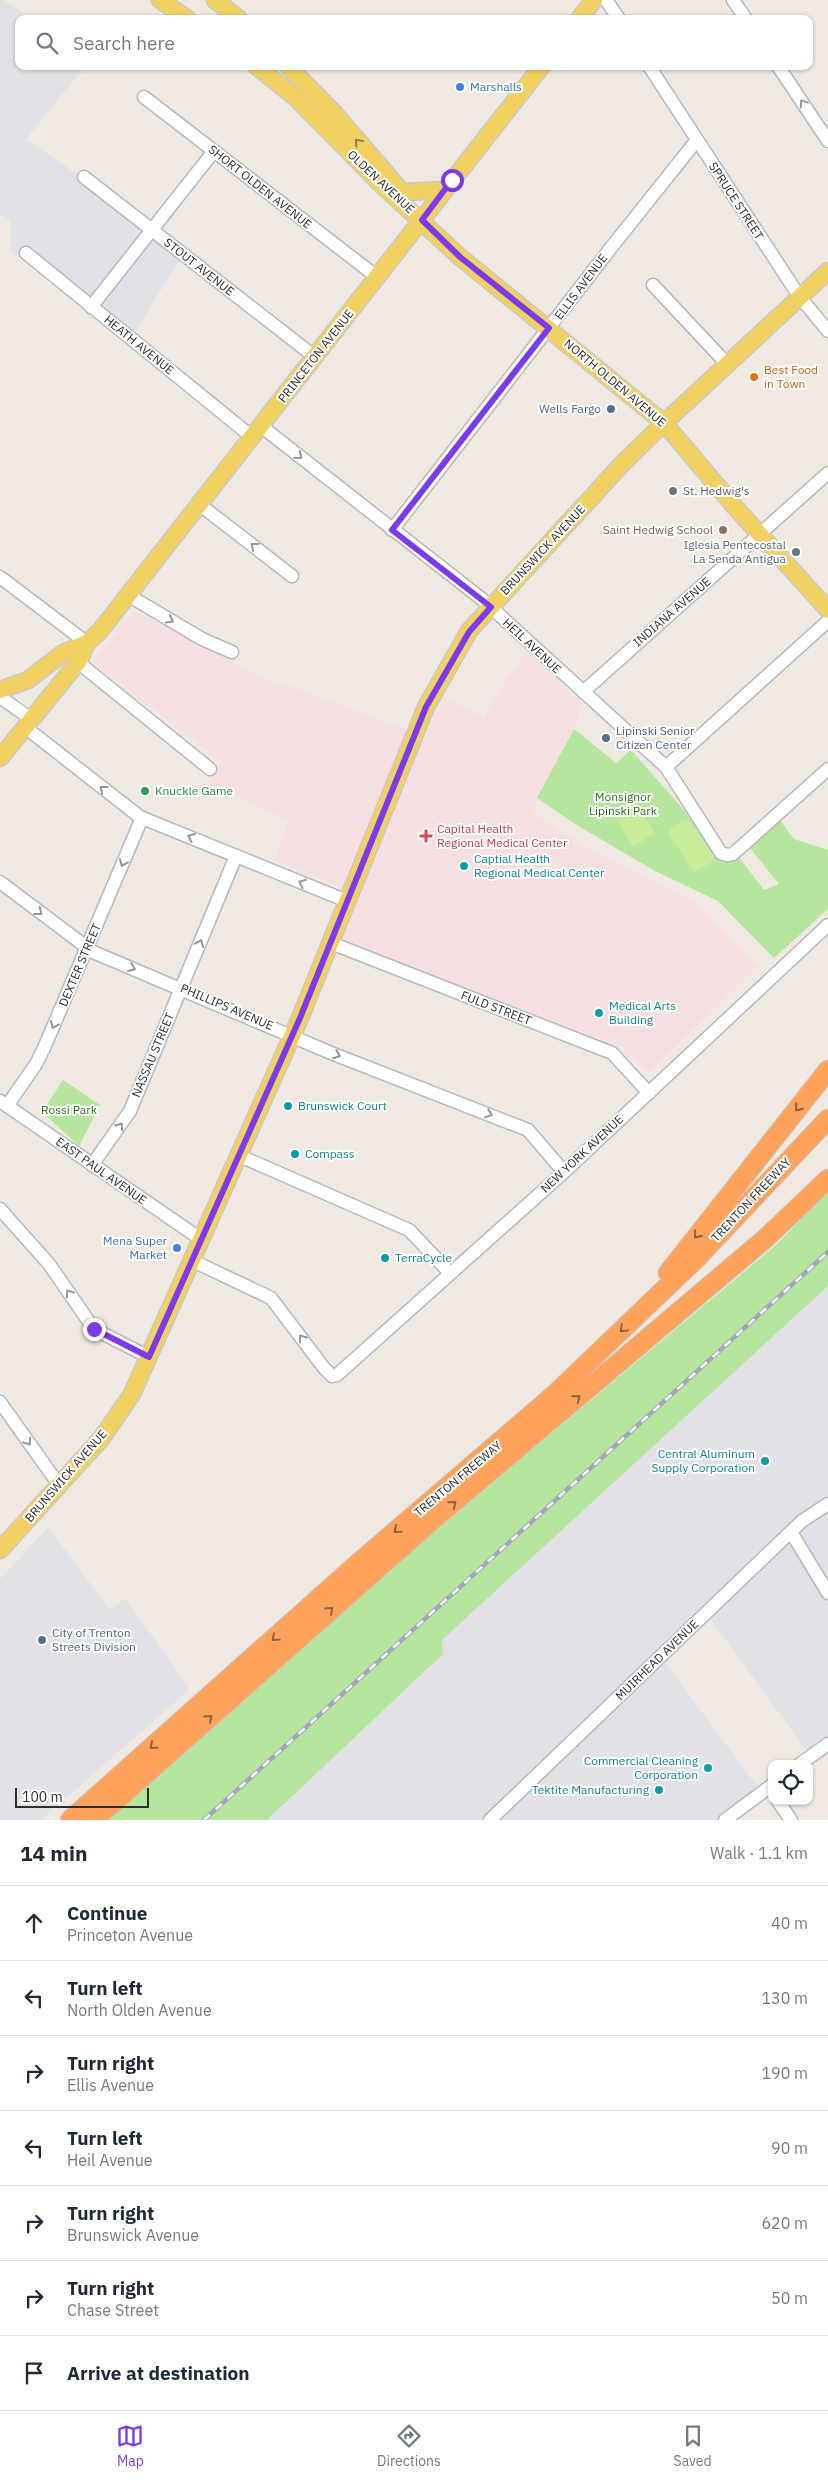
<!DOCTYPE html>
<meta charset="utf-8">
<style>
body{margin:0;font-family:"IBM Plex Sans",sans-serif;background:#f6f6f7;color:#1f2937}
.controls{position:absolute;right:15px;bottom:15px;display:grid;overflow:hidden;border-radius:10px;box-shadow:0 1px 4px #0004}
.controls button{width:45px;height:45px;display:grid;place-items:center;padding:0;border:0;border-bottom:1px solid #e0e1e3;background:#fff;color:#1f2937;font:25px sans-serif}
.scale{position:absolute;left:15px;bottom:12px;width:134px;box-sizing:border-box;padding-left:5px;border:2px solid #2e2e2e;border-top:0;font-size:14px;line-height:18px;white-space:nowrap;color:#2e2e2e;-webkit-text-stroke:4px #fff;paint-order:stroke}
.stop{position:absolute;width:15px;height:15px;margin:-11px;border:4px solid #7c3aed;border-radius:50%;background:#fff}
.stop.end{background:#7c3aed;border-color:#fff;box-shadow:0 1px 5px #0008}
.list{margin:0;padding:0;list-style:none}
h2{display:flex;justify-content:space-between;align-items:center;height:65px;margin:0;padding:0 20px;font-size:21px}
h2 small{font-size:16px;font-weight:400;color:#747a83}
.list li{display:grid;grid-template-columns:32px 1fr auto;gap:15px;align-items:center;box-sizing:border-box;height:75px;padding:0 20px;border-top:1px solid #e0e1e3}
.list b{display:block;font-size:19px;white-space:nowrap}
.list p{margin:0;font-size:16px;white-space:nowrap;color:#747a83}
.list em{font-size:16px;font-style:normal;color:#747a83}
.icon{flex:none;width:28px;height:28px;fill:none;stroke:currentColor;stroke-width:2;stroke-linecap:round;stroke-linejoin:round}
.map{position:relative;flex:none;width:828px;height:1820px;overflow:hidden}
.search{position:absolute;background:#fff;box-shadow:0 1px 4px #0004;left:15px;right:15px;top:15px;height:55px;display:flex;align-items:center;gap:12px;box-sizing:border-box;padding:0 18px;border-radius:10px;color:#747a83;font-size:19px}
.sheet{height:590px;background:#fff}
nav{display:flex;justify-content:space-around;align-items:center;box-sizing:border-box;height:70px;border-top:1px solid #e0e1e3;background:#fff;font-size:14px;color:#747a83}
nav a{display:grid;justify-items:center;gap:2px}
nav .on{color:#7c3aed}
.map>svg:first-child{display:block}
.industrial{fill:#e3e1e8}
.medical{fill:#f5dfe0}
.green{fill:#b6e59e}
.pitch{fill:#c9ec9a}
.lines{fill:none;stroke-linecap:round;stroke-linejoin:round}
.minor-casing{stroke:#b4b7c1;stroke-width:15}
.major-casing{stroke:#c9c9c9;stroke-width:19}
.highway-casing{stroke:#c9c9c9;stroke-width:21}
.minor{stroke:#fff;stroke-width:12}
.major{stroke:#f2d163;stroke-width:16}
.highway{stroke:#ffa35c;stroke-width:19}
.rail-casing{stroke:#a3a6b8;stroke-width:4.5}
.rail{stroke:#fff;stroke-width:2.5;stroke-dasharray:8;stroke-linecap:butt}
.oneway{stroke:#969696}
.oneway2{stroke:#908048}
.oneway3{stroke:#8c6343}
.route{stroke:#7c3aed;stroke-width:6}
.shop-dot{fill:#3f7fe0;stroke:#fff;stroke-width:2}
.food-dot{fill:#e8710a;stroke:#fff;stroke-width:2}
.service-dot{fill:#5c6f8a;stroke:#fff;stroke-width:2}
.worship-dot{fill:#6b7280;stroke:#fff;stroke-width:2}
.education-dot{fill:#8d6e63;stroke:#fff;stroke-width:2}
.leisure-dot{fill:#2e9e5b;stroke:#fff;stroke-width:2}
.health-dot{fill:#e0444e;stroke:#fff;stroke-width:2}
.culture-dot{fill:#0f9aa8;stroke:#fff;stroke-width:2}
.labels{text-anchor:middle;stroke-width:4;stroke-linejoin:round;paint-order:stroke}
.shop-label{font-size:12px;fill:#366cbe;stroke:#fff;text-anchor:start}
.street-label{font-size:12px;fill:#2e2e2e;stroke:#fff}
.food-label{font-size:12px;fill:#c56008;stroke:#fff;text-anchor:start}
.service-label{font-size:12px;fill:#4e5e75;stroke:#fff;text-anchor:start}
.worship-label{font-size:12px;fill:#5b616d;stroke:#fff;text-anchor:start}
.education-label{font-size:12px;fill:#785e54;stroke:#fff;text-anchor:end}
.leisure-label{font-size:12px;fill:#27864d;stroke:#fff;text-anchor:start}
.park-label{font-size:12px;fill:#2c6e1b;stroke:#fff}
.health-label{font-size:12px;fill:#be3a42;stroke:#fff;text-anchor:start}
.culture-label{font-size:12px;fill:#0d838f;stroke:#fff;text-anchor:start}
</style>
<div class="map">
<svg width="828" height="1820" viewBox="0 0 828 1820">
<rect width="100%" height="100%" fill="#efe9e1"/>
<!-- industrial -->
<g class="industrial">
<polygon points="0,0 4,0 32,19 19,19 19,66 85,66 26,139 186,250 132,336 11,252 11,222 0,214"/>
<polygon points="828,1286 828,1743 809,1754 706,1613 661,1657 759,1789 727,1820 267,1820 443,1654 442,1640"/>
<polygon points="48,1527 110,1610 125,1598 190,1689 41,1820 0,1820 0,1579"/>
</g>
<!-- medical -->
<polygon class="medical" points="134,611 274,683 288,685 425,737 444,698 484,718 508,676 526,653 582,704 574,729 537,798 534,814 597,853 694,900 758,966 649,1073 621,1047 343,939 360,895 275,860 289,820 209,786 221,761 93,662"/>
<!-- green -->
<g class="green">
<polygon points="574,729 616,763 631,750 684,810 716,858 729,862 738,856 764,890 779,884 750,848 780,820 794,839 828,850 828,909 774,958 718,901 655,871 575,824 537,798"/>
<polygon points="63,1080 100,1105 79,1146 42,1112"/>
<polygon points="828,1191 828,1286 442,1640 443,1654 267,1820 108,1820 428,1537 776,1245"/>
</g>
<!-- pitch -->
<g class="pitch">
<polygon points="634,799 655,833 633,847 612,812"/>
<polygon points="683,820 690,821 714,856 712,862 694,872 668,833 670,829"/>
</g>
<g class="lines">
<!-- minor casing -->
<g class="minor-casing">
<g id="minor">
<polyline points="606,0 619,19"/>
<polyline points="733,0 746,19"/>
<polyline points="649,66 799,296 828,331"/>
<polyline points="778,66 828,141"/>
<polyline points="144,97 377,277"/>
<polyline points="84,177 315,357"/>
<polyline points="26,253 252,437"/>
<polyline points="653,285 727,364"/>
<polyline points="91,307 214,151"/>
<polyline points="261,426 483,600 666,767 721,853 727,855 733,854 828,769"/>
<polyline points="199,504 292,576"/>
<polyline points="392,530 610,249 697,140"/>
<polyline points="0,577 87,643"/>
<polyline points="128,595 202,639 232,652"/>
<polyline points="79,661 84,667 210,769"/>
<polyline points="583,692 828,473"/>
<polyline points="0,697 31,719"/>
<polyline points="25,727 140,817 347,901"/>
<polyline points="666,767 828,621"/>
<polyline points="0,882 93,952 331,1053 528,1130 564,1172"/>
<polyline points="331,943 612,1053 649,1093"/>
<polyline points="0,1101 202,1240"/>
<polyline points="7,1106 36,1064 44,1048 142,818"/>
<polyline points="240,1156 409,1230 450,1273"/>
<polyline points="92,1165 130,1111 236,856"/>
<polyline points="0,1209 49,1264 94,1329 149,1357"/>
<polyline points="193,1261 271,1298 324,1368 332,1376 337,1375 564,1172 828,925"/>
<polyline points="0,1402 59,1485"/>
<polyline points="791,1532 828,1593"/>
<polyline points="800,1764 828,1744"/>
<polyline points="778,1801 791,1820"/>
<polyline points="490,1820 802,1521 828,1504"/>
<polyline points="725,1820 772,1785"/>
</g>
</g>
<!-- major casing -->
<g class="major-casing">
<g id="major">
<polyline points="160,0 188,19"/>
<polyline points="215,0 239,19"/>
<polyline points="579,19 594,0"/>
<polyline points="256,66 295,97 384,187 460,257 664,423 735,507 828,610"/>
<polyline points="288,66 334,113 397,186"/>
<polyline points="403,192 445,190"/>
<polyline points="0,690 28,680 63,653 87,643 100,631 542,66"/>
<polyline points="0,758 79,661 87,643"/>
<polyline points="0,1550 101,1439 132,1394 300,1018 426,707 469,631 623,463 664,423 828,271"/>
</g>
</g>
<!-- highway casing -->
<g class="highway-casing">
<g id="highway">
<polyline points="668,1273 828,1070"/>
<polyline points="70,1820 356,1565 554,1395 697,1258 828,1119"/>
<polyline points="94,1820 435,1518 766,1238 828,1179"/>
</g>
</g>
<!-- minor -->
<use href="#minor" class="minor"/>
<!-- major -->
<use href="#major" class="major"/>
<!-- highway -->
<use href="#highway" class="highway"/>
<!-- rail casing -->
<g class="rail-casing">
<polyline id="rail" points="204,1820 828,1252"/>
</g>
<!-- rail -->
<use href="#rail" class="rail"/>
</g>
<!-- one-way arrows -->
<defs><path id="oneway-chevron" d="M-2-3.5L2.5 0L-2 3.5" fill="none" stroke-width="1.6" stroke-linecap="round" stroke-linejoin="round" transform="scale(1.25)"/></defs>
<g class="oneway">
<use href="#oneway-chevron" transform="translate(803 103) rotate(-124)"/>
<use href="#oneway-chevron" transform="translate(299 456) rotate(39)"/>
<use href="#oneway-chevron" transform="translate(254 546) rotate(-142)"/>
<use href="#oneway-chevron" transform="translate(170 620) rotate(29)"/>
<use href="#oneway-chevron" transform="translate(103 789) rotate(-142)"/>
<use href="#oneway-chevron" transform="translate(191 837) rotate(-157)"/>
<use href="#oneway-chevron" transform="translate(123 863) rotate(113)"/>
<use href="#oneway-chevron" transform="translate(302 883) rotate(-158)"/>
<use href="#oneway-chevron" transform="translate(39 912) rotate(38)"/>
<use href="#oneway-chevron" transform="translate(200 943) rotate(-68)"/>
<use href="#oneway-chevron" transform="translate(132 968) rotate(23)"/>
<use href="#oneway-chevron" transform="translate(54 1025) rotate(113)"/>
<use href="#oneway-chevron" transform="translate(337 1055) rotate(21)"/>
<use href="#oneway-chevron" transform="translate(489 1114) rotate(21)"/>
<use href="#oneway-chevron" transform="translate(120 1126) rotate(-55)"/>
<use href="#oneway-chevron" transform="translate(69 1293) rotate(-125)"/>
<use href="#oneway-chevron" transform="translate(302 1338) rotate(-126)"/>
<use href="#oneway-chevron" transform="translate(28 1442) rotate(55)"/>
</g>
<use class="oneway2" href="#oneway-chevron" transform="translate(358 142) rotate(-131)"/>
<g class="oneway3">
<use href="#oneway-chevron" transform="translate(798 1108) rotate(129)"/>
<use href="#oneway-chevron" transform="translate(697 1235) rotate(128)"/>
<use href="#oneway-chevron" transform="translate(623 1329) rotate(136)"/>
<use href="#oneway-chevron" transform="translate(577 1398) rotate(-40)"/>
<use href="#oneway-chevron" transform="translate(453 1504) rotate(-40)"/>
<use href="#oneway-chevron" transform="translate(397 1530) rotate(140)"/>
<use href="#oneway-chevron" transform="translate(330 1610) rotate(-42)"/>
<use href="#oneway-chevron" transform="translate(275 1638) rotate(138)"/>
<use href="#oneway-chevron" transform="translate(209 1718) rotate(-42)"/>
<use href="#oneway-chevron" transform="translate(153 1746) rotate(139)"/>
</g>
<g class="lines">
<!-- route -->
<polyline class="route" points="94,1329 149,1357 300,1018 426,707 469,632 491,607 392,530 549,328 460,257 422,220 452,180"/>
</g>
<!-- markers -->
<g class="shop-dot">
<circle cx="460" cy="87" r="5"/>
<circle cx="177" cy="1248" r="5"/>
</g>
<circle class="food-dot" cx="754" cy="377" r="5"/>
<g class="service-dot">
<circle cx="611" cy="409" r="5"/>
<circle cx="606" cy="738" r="5"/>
<circle cx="42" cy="1640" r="5"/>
</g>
<g class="worship-dot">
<circle cx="673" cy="491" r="5"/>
<circle cx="796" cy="552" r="5"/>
</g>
<circle class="education-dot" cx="723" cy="530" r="5"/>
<circle class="leisure-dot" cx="145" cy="791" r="5"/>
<path class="health-dot" d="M423.5 828.5h5v5h5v5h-5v5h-5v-5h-5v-5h5z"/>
<g class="culture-dot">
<circle cx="464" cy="866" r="5"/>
<circle cx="599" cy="1013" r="5"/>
<circle cx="288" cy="1106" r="5"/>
<circle cx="295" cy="1154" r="5"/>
<circle cx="385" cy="1258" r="5"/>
<circle cx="765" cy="1461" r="5"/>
<circle cx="708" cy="1768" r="5"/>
<circle cx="659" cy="1790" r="5"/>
</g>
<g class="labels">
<!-- shop labels -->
<g class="shop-label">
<text x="470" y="91">Marshalls</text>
<text x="167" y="1245" text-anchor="end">Mena Super<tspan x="167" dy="14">Market</tspan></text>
</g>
<!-- street labels -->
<g class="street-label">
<text transform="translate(381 182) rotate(43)" y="4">OLDEN AVENUE</text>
<text transform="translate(260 187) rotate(38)" y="4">SHORT OLDEN AVENUE</text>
<text transform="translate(736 201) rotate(57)" y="4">SPRUCE STREET</text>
<text transform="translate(199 267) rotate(38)" y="4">STOUT AVENUE</text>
<text transform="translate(581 287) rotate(-53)" y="4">ELLIS AVENUE</text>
<text transform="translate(139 345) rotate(39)" y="4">HEATH AVENUE</text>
<text transform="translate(316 356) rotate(-52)" y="4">PRINCETON AVENUE</text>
<text transform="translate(615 383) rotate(40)" y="4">NORTH OLDEN AVENUE</text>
<text transform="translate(543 550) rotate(-47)" y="4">BRUNSWICK AVENUE</text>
<text transform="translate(672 612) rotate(-41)" y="4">INDIANA AVENUE</text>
<text transform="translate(532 646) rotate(43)" y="4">HEIL AVENUE</text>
<text transform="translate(80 965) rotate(-67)" y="4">DEXTER STREET</text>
<text transform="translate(227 1007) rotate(23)" y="4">PHILLIPS AVENUE</text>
<text transform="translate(496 1008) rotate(21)" y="4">FULD STREET</text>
<text transform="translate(153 1055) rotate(-67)" y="4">NASSAU STREET</text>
<text transform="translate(582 1154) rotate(-43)" y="4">NEW YORK AVENUE</text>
<text transform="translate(101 1171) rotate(35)" y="4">EAST PAUL AVENUE</text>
<text transform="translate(751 1200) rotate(-47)" y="4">TRENTON FREEWAY</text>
<text transform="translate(66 1476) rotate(-49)" y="4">BRUNSWICK AVENUE</text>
<text transform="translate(458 1479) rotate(-40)" y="4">TRENTON FREEWAY</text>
<text transform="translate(657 1660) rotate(-44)" y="4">MUIRHEAD AVENUE</text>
</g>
<!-- food labels -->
<g class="food-label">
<text x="764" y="374">Best Food<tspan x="764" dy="14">in Town</tspan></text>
</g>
<!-- service labels -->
<g class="service-label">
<text x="601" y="413" text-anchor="end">Wells Fargo</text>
<text x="616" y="735">Lipinski Senior<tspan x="616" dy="14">Citizen Center</tspan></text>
<text x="52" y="1637">City of Trenton<tspan x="52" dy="14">Streets Division</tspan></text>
</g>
<!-- worship labels -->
<g class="worship-label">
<text x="683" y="495">St. Hedwig's</text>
<text x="786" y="549" text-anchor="end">Iglesia Pentecostal<tspan x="786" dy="14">La Senda Antigua</tspan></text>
</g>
<!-- education labels -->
<g class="education-label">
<text x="713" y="534">Saint Hedwig School</text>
</g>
<!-- leisure labels -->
<g class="leisure-label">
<text x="155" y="795">Knuckle Game</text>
</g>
<!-- park labels -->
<g class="park-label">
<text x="623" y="801">Monsignor<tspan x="623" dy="14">Lipinski Park</tspan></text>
<text x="69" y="1114">Rossi Park</text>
</g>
<!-- health labels -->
<g class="health-label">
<text x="437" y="833">Capital Health<tspan x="437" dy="14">Regional Medical Center</tspan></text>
</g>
<!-- culture labels -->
<g class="culture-label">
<text x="474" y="863">Captial Health<tspan x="474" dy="14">Regional Medical Center</tspan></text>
<text x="609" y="1010">Medical Arts<tspan x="609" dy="14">Building</tspan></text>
<text x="298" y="1110">Brunswick Court</text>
<text x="305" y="1158">Compass</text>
<text x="395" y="1262">TerraCycle</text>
<text x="755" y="1458" text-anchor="end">Central Aluminum<tspan x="755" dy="14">Supply Corporation</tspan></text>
<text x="698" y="1765" text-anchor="end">Commercial Cleaning<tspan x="698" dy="14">Corporation</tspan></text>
<text x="649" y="1794" text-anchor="end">Tektite Manufacturing</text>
</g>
</g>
</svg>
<div class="controls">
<button><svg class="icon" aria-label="locate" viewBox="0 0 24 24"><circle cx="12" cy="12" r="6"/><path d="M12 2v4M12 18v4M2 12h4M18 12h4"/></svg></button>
</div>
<div class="scale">100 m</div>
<div class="stop" style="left:452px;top:180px"></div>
<div class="stop end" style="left:94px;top:1329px"></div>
<div class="search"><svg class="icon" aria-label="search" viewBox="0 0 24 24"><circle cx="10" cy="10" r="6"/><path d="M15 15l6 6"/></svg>Search here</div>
</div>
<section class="sheet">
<h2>14 min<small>Walk · 1.1 km</small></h2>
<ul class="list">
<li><svg class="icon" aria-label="ahead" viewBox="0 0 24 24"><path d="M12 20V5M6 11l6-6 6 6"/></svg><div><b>Continue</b><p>Princeton Avenue</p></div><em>40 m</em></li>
<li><svg class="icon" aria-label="left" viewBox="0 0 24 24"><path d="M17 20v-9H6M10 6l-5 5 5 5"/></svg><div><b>Turn left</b><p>North Olden Avenue</p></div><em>130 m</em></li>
<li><svg class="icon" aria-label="right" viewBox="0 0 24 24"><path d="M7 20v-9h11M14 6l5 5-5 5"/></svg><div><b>Turn right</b><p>Ellis Avenue</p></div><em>190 m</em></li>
<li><svg class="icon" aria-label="left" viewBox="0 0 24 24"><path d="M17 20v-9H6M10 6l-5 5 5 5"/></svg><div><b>Turn left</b><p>Heil Avenue</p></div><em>90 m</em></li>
<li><svg class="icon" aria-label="right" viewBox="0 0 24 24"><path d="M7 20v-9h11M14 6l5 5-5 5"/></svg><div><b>Turn right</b><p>Brunswick Avenue</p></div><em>620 m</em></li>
<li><svg class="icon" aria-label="right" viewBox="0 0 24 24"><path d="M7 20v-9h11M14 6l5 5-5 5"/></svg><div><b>Turn right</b><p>Chase Street</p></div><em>50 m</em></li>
<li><svg class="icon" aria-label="arrive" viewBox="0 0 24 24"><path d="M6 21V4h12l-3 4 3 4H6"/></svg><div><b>Arrive at destination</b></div></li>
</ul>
</section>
<nav>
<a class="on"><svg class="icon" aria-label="map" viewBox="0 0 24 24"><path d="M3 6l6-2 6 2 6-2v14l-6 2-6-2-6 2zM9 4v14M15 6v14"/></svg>Map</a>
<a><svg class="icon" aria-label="directions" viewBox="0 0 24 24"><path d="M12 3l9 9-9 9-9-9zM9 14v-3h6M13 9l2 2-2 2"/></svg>Directions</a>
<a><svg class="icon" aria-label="saved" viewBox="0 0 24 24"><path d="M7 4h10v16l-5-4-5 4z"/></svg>Saved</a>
</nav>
